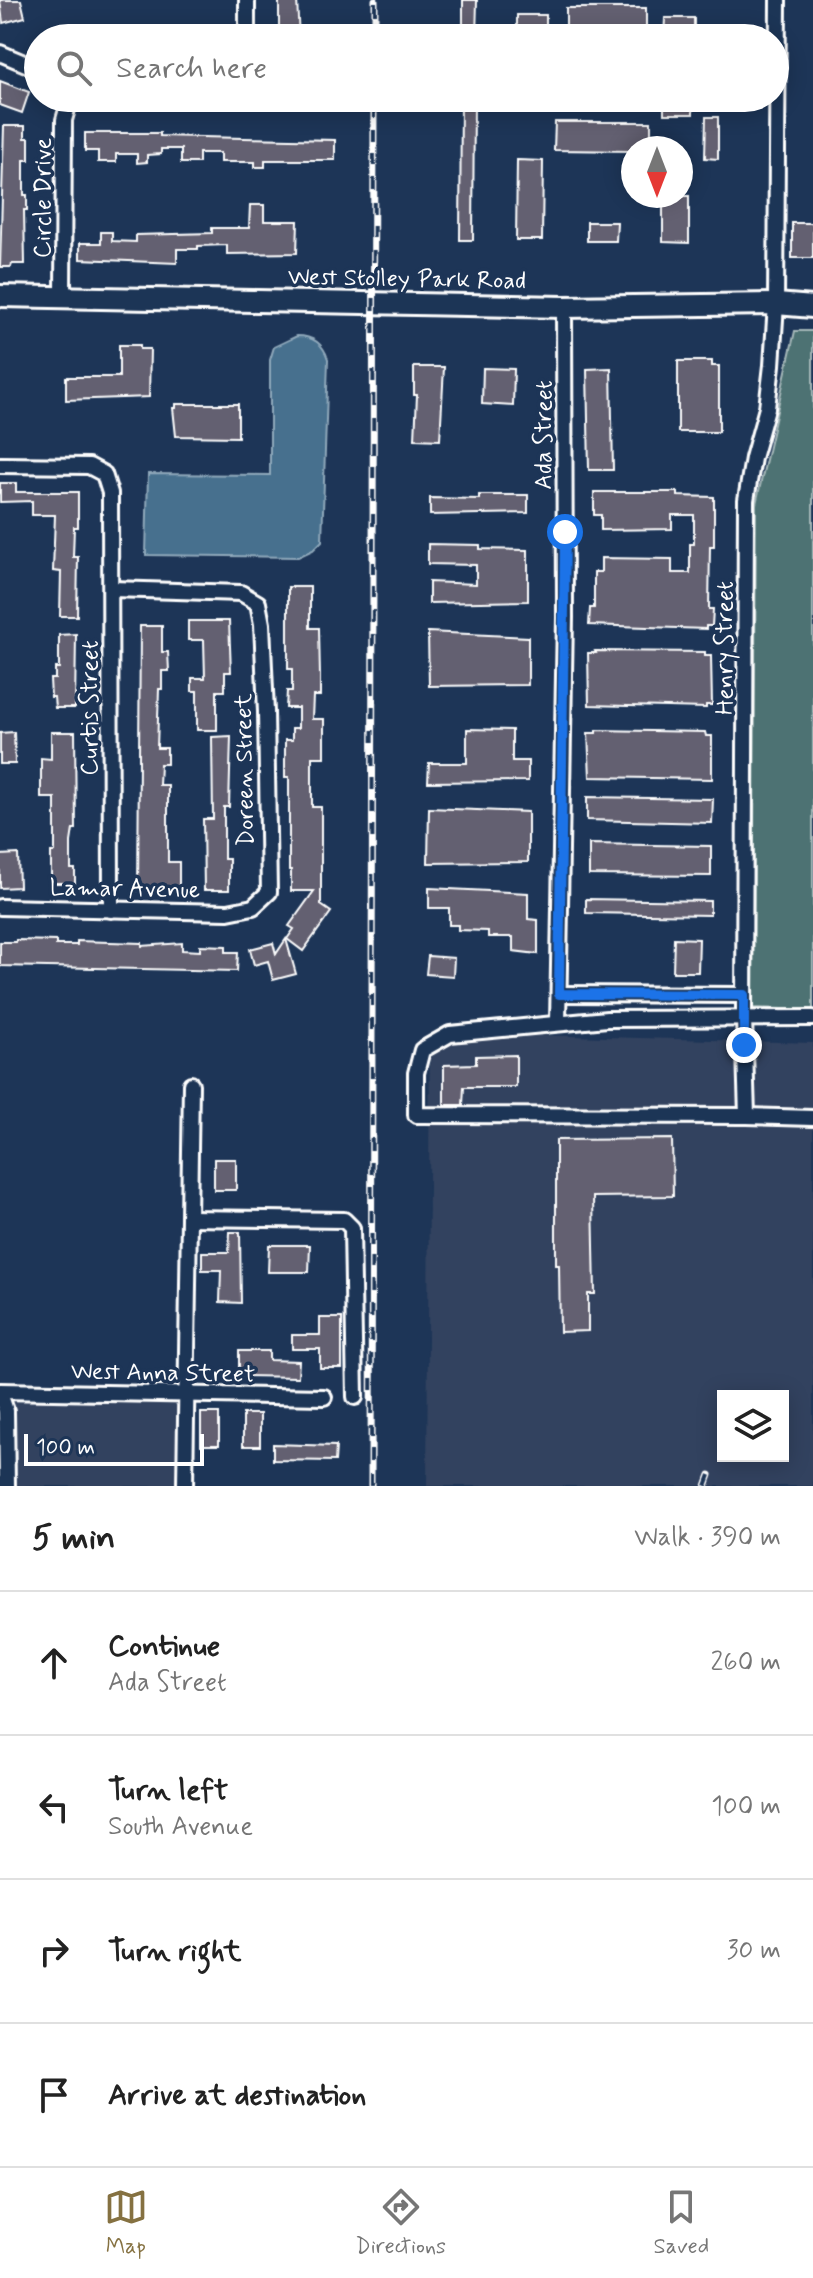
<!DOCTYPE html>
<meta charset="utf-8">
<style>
body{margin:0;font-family:Mynerve,sans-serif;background:#f2f2f2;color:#222}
.controls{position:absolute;right:24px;bottom:24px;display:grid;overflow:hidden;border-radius:0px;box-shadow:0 4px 20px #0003}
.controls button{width:72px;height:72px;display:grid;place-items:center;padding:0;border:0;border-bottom:2px solid #e0e0e0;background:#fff;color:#222;font:40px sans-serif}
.compass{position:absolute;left:621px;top:136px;width:72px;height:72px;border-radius:50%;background:#fff;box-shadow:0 4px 20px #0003;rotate:180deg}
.scale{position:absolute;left:24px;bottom:20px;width:180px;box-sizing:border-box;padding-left:8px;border:4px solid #fff;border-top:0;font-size:22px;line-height:28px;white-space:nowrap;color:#fff;-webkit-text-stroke:6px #1d3557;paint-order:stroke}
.stop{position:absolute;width:24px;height:24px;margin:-18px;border:6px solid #1a73e8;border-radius:50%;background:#fff}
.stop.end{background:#1a73e8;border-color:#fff;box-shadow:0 2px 8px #0008}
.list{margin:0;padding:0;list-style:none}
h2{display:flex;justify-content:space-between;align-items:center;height:104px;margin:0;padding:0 32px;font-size:34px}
h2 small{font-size:26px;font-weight:400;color:#767676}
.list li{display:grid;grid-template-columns:52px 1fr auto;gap:24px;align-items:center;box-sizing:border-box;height:144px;padding:0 32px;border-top:2px solid #e0e0e0}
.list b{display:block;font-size:30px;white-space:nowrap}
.list p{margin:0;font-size:26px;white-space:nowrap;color:#767676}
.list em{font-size:26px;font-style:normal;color:#767676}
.icon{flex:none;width:44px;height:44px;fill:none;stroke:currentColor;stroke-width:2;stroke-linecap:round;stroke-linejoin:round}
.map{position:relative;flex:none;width:813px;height:1486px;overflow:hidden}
.search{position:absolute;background:#fff;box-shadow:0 4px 20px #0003;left:24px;right:24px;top:24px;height:88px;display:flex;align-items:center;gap:20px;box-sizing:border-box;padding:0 28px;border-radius:44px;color:#767676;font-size:30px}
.sheet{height:680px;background:#fff}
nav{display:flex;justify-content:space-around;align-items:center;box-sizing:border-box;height:112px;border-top:2px solid #e0e0e0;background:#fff;font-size:22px;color:#767676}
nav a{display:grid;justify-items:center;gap:4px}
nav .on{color:#857141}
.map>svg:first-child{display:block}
.built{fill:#32425f;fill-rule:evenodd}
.green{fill:#4d7273;stroke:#a6b8b9;stroke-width:2}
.water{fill:#466f8e;stroke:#90a9bb;stroke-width:2}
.building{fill:#646071;stroke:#fff;stroke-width:2}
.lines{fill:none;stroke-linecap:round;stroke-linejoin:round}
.minor-casing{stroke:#fff;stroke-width:20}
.secondary-casing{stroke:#fff;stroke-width:26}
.minor{stroke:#1d3557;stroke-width:14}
.secondary{stroke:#1d3557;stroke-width:20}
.rail-casing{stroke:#fff;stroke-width:7}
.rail{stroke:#1d3557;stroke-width:4;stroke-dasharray:12;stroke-linecap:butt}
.route{stroke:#1a73e8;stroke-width:10}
.labels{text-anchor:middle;stroke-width:7;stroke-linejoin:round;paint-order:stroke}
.street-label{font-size:24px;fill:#fff;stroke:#1d3557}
</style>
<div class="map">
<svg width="813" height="1486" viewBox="0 0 813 1486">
<rect width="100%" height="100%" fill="#1d3557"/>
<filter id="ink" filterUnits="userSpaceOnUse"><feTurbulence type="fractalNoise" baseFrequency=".0125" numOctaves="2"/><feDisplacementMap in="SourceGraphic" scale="16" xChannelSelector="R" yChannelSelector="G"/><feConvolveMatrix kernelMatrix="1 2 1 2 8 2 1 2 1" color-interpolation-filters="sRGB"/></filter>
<g filter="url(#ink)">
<!-- built -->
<g class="built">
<path d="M 430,1032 L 813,1043 L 813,1486 L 427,1486 ZM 723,1396 L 783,1396 L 783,1456 L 723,1456 Z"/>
<polygon points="12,1399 177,1400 176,1486 13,1486"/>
</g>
<!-- green -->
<polygon class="green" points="795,331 813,331 813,1010 753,1008 756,504"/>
<!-- water -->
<path class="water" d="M 297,336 C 313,336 323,343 328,359 L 322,541 L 313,550 L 298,557 L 146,555 L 148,474 L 270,475 L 270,360 L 274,347 Z"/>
<!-- building -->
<g class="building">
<polygon points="0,0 21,0 25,17 3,23"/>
<polygon points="279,0 297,0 299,38 279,38"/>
<polygon points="463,0 477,0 476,38 463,38"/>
<polygon points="566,8 646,8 646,34 566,33"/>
<rect x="517" y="15" width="29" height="23"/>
<polygon points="665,18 694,18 694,38 664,38"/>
<polygon points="0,81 29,92 22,113 0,105"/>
<polygon points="461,98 474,98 473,240 460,240"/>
<rect x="516" y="98" width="29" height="13"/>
<rect x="664" y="98" width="29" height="16"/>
<polygon points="706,117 718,117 718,159 705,158"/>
<polygon points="555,122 651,122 651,148 633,148 633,151 554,150"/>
<polygon points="4,126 25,126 25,138 29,138 29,160 24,160 24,195 27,195 27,210 24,210 25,264 12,264 11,267 0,267"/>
<polygon points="85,133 160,133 160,136 335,140 335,160 265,160 265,167 255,167 255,162 220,162 220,153 199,153 199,163 181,163 181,149 161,149 161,154 147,155 147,162 137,163 137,154 116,154 116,162 98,162 98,151 85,151"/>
<polygon points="517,160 543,161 542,240 516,240"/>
<polygon points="663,196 689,196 689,243 663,242"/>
<polygon points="250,205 264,205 264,221 298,221 297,253 227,254 227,245 198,246 198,249 177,249 177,263 80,259 80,243 101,243 101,232 112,232 112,241 136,242 136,235 212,233 212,228 249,228"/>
<polygon points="587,222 617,222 616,241 587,241"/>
<rect x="792" y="223" width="21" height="35"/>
<polygon points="119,345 140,345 140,349 150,349 149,397 66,400 66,377 119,377"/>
<polygon points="678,361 712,361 712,366 719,366 719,432 678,432"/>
<polygon points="414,367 444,367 440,440 415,439 417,395 414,395"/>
<polygon points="483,368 514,369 513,406 482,404"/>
<polygon points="611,368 613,470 589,470 587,369"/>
<polygon points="176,404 238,404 238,437 176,436 173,408 176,408"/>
<polygon points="0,483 16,483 16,492 78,492 78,527 74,527 73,557 78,557 77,616 60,616 61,572 53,571 55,515 32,515 32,501 0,502"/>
<polygon points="594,492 678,492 678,496 714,497 714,546 710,546 709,609 713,609 712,626 706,626 706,629 589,625 590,608 594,608 594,572 601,572 601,558 672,559 672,573 690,573 690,544 694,544 694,515 672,515 672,529 601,530 601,515 594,515"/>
<polygon points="479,495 528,495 528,513 430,515 430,498 479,499"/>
<polygon points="428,544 480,545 480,549 528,550 528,601 429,603 429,582 476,584 476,565 428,564"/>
<polygon points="288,587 310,587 310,628 319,628 320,677 320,696 313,696 312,719 324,719 324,757 312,757 312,807 321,807 321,905 331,912 303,951 287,939 294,929 289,926 314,891 291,891 291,870 289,870 289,777 285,777 285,740 292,740 292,728 298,728 298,708 286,708 287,691 292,691 292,669 288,669"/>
<polygon points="188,621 229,621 231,672 225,672 225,691 217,691 217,730 197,730 197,691 192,691 192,678 205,678 204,640 188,640"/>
<polygon points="140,626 162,626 162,652 168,652 169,671 162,671 162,689 159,689 157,748 167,748 167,764 160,764 159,785 168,785 168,862 179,862 179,891 138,891"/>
<polygon points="428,632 528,637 528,685 429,686"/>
<polygon points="76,634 75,708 55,708 54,697 51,697 50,679 55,679 55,668 59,668 59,635"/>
<polygon points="595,651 705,652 705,656 711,656 712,705 706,705 706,708 589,705 588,653 596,653"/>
<polygon points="467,729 512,730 512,761 528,761 528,781 428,782 429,763 467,763"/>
<polygon points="596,730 705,732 706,736 712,736 712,779 590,777 588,733 596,733"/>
<polygon points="14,732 15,764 0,764 0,733"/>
<polygon points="51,732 75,732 76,829 73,829 71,842 71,869 75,869 75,883 51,883 51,852 55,852 55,798 41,798 41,758 51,759"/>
<polygon points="231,736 229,807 224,807 224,859 229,859 229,890 204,890 203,819 213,819 212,737"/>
<polygon points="587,797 713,799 712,823 587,820"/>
<polygon points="429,808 528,812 528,862 428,863"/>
<polygon points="589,844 711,846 711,876 589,875"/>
<polygon points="18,854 19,887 0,888 0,855"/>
<polygon points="429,888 528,893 528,919 538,920 538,954 513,951 513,937 488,937 488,931 458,930 458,925 449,925 449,908 429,908"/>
<polygon points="586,899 710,901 710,915 586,913"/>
<polygon points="674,938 699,939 698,972 673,972"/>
<polygon points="286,939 296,974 273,980 268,961 254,965 250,949 273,943 276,954"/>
<polygon points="16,940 56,941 56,945 77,945 77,941 142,943 142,946 182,943 182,950 200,951 200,945 226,946 226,952 238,952 237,971 0,966 0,942 16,942"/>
<polygon points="428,956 454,958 453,976 426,974"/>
<polygon points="516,1055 516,1087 464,1087 463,1105 444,1105 444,1065 476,1064 476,1056"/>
<polygon points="672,1139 673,1196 593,1197 595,1294 588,1294 588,1331 560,1332 559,1265 556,1265 556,1140"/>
<rect x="214" y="1159" width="22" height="31"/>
<polygon points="230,1232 240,1232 241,1303 220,1302 221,1270 202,1270 202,1252 229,1252"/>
<polygon points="269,1245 310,1245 309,1272 268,1272"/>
<polygon points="320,1318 342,1318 342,1368 320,1368 320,1349 292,1349 292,1335 320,1335"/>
<polygon points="239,1351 269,1351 269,1360 299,1361 298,1377 239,1376"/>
<rect x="201" y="1413" width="18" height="32"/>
<rect x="243" y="1414" width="17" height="32"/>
<polygon points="273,1444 336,1446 335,1461 273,1460"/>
</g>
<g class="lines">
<!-- minor casing -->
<g class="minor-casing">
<g id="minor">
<polyline points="247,38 247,0"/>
<polyline points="0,53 38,69"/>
<polyline points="68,98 229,98"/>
<polyline points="63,298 64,120 70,99"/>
<polyline points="0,465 89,466 104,474 110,493 111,910"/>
<polyline points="0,907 228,912 253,907 269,892 266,712 262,624 258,603 241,593 112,589"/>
<polyline points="559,994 744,995"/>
<polyline points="813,1018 607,1019 450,1034 422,1050 416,1073 416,1115 747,1116 813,1118"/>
<polyline points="558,1023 565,617 564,307"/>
<polyline points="747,1116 744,1017 746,500 753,458 767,408 772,365 776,304 778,0"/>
<polyline points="189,1218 344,1220 352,1228 355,1397"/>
<polyline points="0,1391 324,1397"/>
<polyline points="0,1393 6,1411 7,1486"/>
<polyline points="185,1486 191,1084"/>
</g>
</g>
<!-- secondary casing -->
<g class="secondary-casing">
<polyline id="secondary" points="0,296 564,307 776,304 813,307"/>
</g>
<!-- minor -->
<use href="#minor" class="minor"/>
<!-- secondary -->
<use href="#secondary" class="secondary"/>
<!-- rail casing -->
<g class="rail-casing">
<g id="rail">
<polyline points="375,38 375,0"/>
<polyline points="371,1486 374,98"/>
<polyline points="706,1486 710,1475"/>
</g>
</g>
<!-- rail -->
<use href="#rail" class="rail"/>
</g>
</g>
<g class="lines" filter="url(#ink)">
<!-- route -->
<polyline class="route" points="565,532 559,994 744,995 744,1045"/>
</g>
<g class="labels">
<!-- street labels -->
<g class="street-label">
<text transform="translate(42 198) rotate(-90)" y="8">Circle Drive</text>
<text transform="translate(407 278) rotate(1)" y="8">West Stolley Park Road</text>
<text transform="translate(543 435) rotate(-90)" y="8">Ada Street</text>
<text transform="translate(724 648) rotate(-90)" y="8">Henry Street</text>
<text transform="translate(89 708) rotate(-90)" y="8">Curtis Street</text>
<text transform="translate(244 770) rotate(-91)" y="8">Doreen Street</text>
<text transform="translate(125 888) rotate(1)" y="8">Lamar Avenue</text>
<text transform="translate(163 1372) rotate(1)" y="8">West Anna Street</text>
</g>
</g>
</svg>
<div class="controls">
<button><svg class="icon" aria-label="layers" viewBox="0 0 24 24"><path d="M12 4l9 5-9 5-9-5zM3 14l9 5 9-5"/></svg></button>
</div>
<svg class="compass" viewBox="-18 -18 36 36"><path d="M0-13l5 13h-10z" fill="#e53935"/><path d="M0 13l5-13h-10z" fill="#767676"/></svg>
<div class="scale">100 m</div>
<div class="stop" style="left:565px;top:532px"></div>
<div class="stop end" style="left:744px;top:1045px"></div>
<div class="search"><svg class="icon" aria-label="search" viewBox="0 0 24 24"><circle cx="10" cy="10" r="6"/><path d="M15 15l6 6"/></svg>Search here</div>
</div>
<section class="sheet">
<h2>5 min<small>Walk · 390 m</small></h2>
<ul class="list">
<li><svg class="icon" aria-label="ahead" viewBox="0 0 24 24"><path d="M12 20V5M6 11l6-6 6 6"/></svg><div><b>Continue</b><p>Ada Street</p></div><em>260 m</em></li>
<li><svg class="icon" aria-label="left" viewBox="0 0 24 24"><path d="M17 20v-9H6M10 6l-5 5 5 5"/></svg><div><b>Turn left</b><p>South Avenue</p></div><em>100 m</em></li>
<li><svg class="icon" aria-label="right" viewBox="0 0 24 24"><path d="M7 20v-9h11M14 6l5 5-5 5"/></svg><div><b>Turn right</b></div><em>30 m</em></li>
<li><svg class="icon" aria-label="arrive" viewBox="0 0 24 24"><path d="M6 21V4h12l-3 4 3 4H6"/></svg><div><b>Arrive at destination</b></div></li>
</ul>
</section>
<nav>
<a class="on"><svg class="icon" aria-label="map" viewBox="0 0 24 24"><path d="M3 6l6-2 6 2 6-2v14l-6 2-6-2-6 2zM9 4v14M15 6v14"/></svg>Map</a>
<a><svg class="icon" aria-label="directions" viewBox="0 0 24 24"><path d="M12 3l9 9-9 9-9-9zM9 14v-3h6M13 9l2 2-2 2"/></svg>Directions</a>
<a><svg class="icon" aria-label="saved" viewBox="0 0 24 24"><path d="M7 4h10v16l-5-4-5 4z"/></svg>Saved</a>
</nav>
